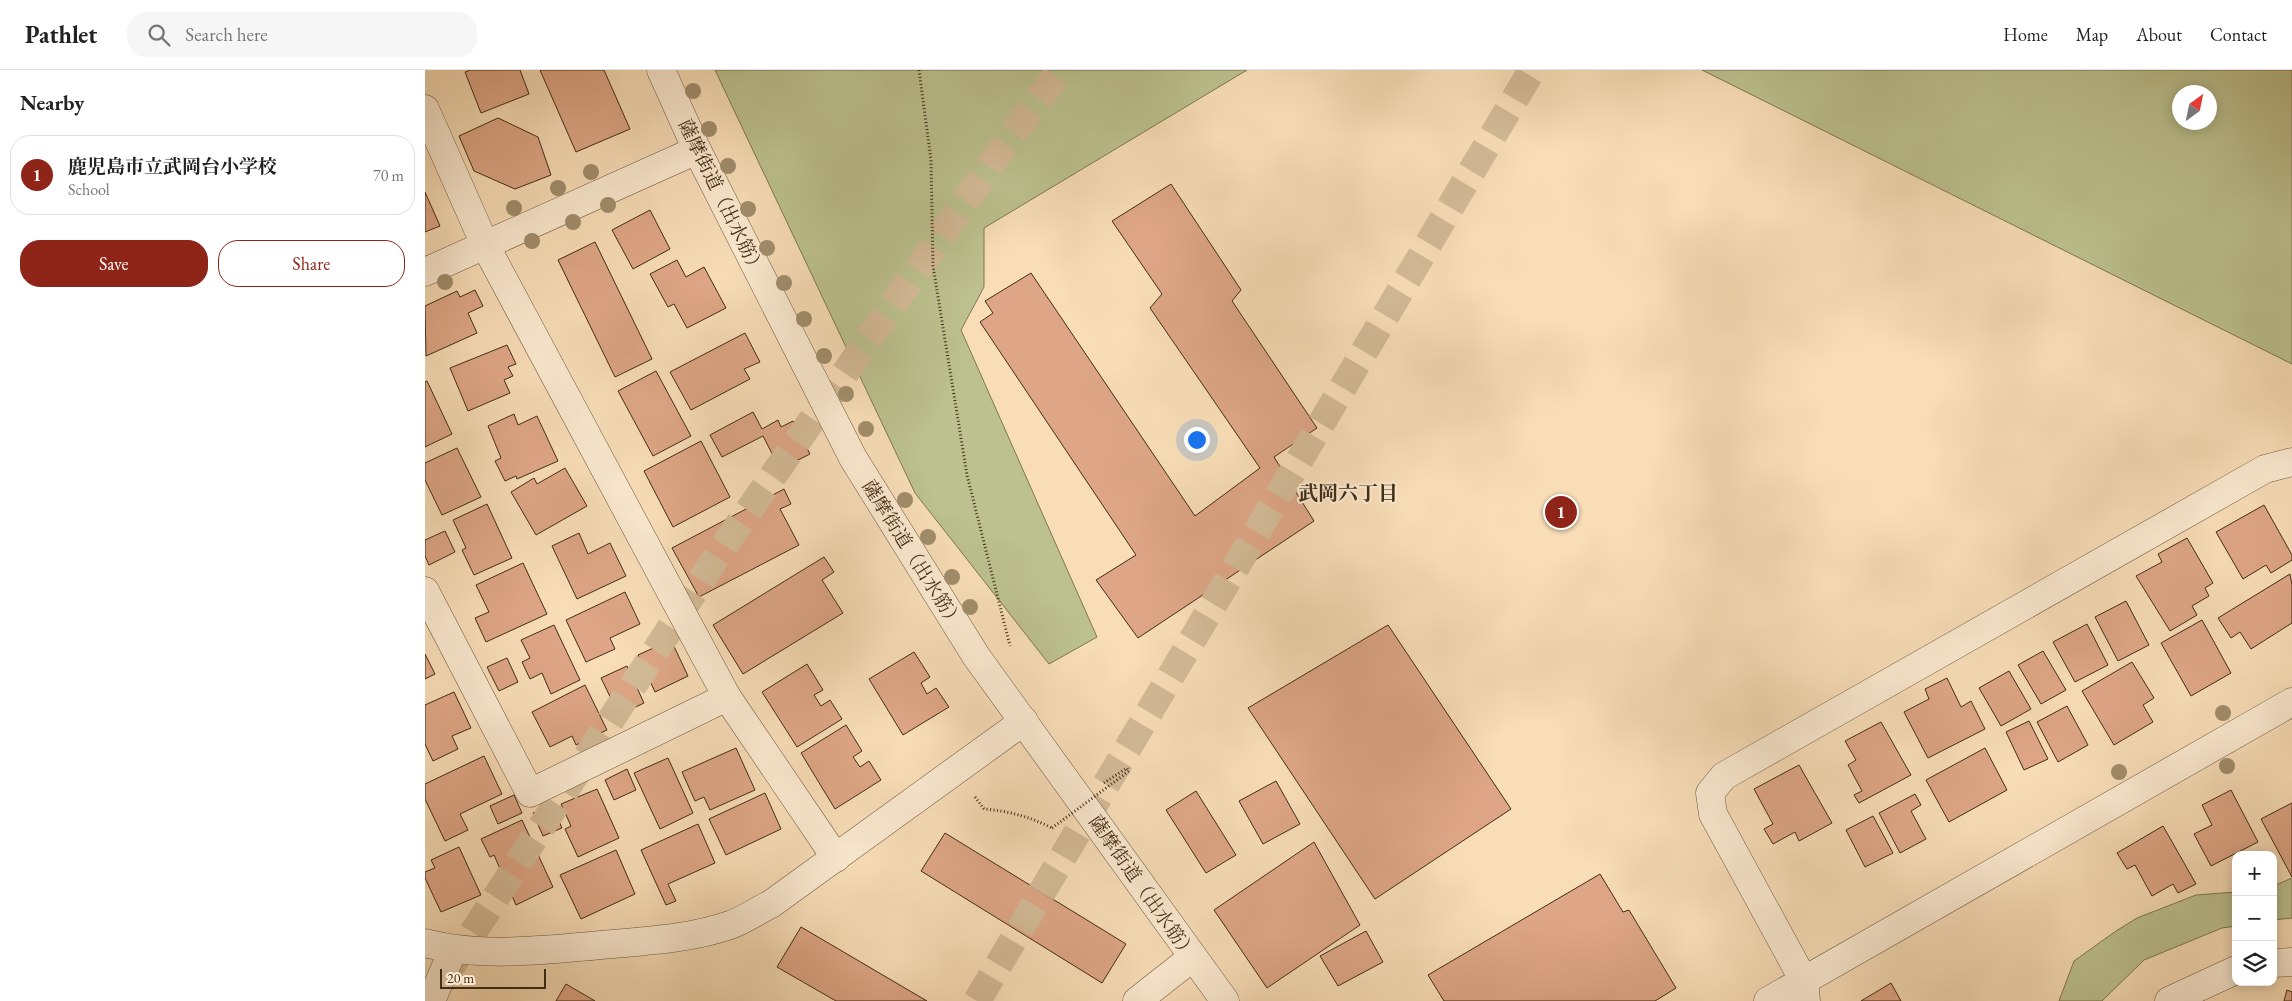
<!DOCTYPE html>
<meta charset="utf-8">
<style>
body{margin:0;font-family:"EB Garamond","Noto Serif JP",serif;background:#f6f6f6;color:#222}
.controls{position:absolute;right:15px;bottom:15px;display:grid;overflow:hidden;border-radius:10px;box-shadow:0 2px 12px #0003}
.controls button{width:45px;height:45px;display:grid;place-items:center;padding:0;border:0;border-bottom:1px solid #e0e0e0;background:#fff;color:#222;font:25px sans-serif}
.compass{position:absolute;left:1747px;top:15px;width:45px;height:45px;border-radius:50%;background:#fff;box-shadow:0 2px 12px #0003;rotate:33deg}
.scale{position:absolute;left:15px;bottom:12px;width:106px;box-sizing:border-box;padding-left:5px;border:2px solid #412d16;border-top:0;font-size:14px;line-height:18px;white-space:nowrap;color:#412d16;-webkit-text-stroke:4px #fae9d0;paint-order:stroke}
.you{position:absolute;left:771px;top:369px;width:18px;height:18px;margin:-12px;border:4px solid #fff;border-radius:50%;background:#1a73e8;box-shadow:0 0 0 8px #1a73e833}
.badge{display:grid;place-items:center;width:32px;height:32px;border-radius:50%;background:#8f2418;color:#fff;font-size:16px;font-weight:700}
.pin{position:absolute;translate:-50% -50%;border:2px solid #fff;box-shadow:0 1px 5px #0006}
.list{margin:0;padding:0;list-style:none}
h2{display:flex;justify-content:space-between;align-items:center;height:65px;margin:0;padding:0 20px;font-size:21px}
h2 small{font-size:16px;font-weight:400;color:#767676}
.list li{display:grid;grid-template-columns:32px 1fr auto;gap:15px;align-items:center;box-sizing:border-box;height:80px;margin:0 10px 10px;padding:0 10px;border:1px solid #e0e0e0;border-radius:20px}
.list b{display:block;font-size:19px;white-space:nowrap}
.list p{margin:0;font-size:16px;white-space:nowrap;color:#767676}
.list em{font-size:16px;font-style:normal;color:#767676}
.actions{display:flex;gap:10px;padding:15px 20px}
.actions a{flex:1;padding:11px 0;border:1px solid #8f2418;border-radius:20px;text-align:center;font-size:18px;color:#8f2418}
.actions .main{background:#8f2418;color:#fff}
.icon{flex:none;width:28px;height:28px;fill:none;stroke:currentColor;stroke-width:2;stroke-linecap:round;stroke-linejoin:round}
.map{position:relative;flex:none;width:1867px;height:931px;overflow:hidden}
header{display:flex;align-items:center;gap:30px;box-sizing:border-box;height:70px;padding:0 25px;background:#fff;border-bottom:1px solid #e0e0e0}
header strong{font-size:24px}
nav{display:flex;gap:28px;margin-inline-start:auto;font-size:18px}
.search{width:350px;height:45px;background:#f6f6f6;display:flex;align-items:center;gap:12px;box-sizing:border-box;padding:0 18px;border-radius:20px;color:#767676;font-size:19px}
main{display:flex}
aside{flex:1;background:#fff}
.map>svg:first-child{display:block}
.green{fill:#bcc18f;stroke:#7e7752;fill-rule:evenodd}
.building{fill:#dea686;stroke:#412d16}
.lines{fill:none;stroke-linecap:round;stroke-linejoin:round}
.motorway-tunnel{stroke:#d3ba97;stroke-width:28;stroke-dasharray:28 14;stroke-linecap:butt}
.minor-casing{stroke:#6f593e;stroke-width:29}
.tertiary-casing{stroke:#6f593e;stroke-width:29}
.path{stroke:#412d16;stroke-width:3;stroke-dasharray:1 2.5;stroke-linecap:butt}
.minor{stroke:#fae9d0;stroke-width:28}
.tertiary{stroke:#fae9d0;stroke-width:28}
.path-bridge{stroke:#412d16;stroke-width:3;stroke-dasharray:1 2.5;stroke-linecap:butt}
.tree{fill:#a18d6c}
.labels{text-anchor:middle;stroke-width:4;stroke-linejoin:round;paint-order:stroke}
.street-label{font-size:19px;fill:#412d16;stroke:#fae9d0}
.neighbourhood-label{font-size:20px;font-weight:bold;fill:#412d16;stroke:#fae9d0}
</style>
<header>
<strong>Pathlet</strong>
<div class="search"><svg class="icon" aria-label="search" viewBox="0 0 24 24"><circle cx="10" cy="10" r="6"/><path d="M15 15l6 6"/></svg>Search here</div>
<nav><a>Home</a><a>Map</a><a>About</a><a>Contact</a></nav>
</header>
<main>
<aside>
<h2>Nearby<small></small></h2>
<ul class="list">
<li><span class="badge">1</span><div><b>鹿児島市立武岡台小学校</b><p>School</p></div><em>70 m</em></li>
</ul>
<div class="actions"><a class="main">Save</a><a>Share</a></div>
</aside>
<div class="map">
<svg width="1867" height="931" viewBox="0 0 1867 931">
<rect width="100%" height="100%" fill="#f8ddb7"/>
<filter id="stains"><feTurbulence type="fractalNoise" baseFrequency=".004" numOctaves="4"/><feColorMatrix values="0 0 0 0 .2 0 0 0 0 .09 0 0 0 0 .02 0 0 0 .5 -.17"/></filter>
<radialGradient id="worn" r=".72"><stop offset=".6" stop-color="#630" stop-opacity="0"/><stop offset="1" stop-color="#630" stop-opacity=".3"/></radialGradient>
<!-- green -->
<g class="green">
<polygon points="290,0 822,0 559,158 559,217 536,260 672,567 624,594 490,423"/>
<path d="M 1277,0 L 1867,0 L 1867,294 ZM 1784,22 L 1784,52 L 1754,52 L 1754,22 Z"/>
<polygon points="1867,808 1867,848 1848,850 1848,816"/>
<polygon points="1811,822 1811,856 1797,858 1719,890 1677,931 1634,931 1649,891 1691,861 1712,848 1771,825"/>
</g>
<!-- building -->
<g class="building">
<polygon points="45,0 95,0 104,24 56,43 40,2"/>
<polygon points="115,0 179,0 205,59 151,82"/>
<polygon points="73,48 113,67 126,105 90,119 49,101 34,66"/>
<polygon points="746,114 816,220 807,231 892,358 849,387 889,451 713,568 671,510 711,485 555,252 568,243 560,231 606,203 770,446 835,398 725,238 737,224 687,151"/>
<polygon points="0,122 15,156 0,162"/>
<polygon points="225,140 245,179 208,199 187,160"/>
<polygon points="170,172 227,289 190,307 133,190"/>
<polygon points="252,190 261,207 279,197 301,238 262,258 249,234 243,237 225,204"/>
<polygon points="50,220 58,236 43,243 52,263 1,286 0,236 32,221 35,227"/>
<polygon points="320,263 335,292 319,299 325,309 266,340 245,302"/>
<polygon points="82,275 91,294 83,297 88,306 79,310 85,323 43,341 25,298"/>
<polygon points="231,301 266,366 228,386 193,321"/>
<polygon points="2,311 27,364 0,377 0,312"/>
<polygon points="328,342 337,359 353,350 356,357 368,351 385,384 355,399 338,366 297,387 285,365"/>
<polygon points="89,344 93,355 112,346 133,391 92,409 91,406 80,411 70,391 76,388 63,356"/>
<polygon points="276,371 305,427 248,457 219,401"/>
<polygon points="32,378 56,427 17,445 0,410 0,393"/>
<polygon points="140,398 162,436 111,465 86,422 109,408 112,414"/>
<polygon points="359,419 366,434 355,439 374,475 274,527 247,478"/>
<polygon points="62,434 87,488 49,505 37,480 41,478 28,450"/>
<polygon points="1839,435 1867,485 1867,490 1846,503 1841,495 1818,509 1791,462"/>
<polygon points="20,461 30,482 4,495 0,486 0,470"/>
<polygon points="154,463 163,484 185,473 201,506 152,529 127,476"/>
<polygon points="1762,468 1788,513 1780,518 1784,526 1767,536 1772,545 1745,561 1711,506 1737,492 1733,484"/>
<polygon points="399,487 409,502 397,510 418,543 318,604 288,555"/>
<polygon points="98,493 122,544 61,572 50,548 64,542 51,515"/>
<polygon points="1865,504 1867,515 1867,553 1826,579 1815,562 1806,568 1793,548"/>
<polygon points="200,522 215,554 185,568 190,579 161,592 141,550"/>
<polygon points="1701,531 1724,575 1693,591 1670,547"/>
<polygon points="1777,550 1806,603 1766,626 1736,573"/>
<polygon points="1662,554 1683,595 1650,612 1628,572"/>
<polygon points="129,555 155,610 126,624 117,603 105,609 97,592 105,588 96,570"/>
<polygon points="963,555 1086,739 950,829 823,638"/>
<polygon points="246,570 263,606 230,622 213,585"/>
<polygon points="1618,581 1641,620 1616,634 1593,595"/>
<polygon points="489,582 505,607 496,613 502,624 511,618 524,637 478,665 444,609"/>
<polygon points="0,584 10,604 0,609"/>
<polygon points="82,588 93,612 74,621 62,597"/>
<polygon points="1707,592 1729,628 1718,635 1728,652 1689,675 1657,621"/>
<polygon points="382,594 398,620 389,625 396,636 405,630 417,649 372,677 337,622"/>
<polygon points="202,596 219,633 194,645 176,608"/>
<polygon points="1584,601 1606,639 1576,656 1554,618"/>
<polygon points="1522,608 1536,637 1546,631 1560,659 1503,688 1479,642 1504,629 1500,619"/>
<polygon points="160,615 182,660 151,675 147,666 125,677 107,642"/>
<polygon points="29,622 46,658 27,666 33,679 8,691 0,674 0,635"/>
<polygon points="1642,636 1663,675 1633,692 1612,652"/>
<polygon points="1604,651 1623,689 1599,700 1581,662"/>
<polygon points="1456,652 1486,705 1434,733 1429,725 1437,721 1423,695 1431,690 1420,671"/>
<polygon points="421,655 437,681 428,687 435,697 444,691 456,710 410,739 376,683"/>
<polygon points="311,678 330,720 285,740 279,727 270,731 257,702"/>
<polygon points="1560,678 1582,720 1524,752 1501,710"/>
<polygon points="59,686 77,724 35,744 43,760 20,771 0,729 0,714"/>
<polygon points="243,688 268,743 235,759 209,703"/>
<polygon points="1374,695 1407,753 1374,771 1370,762 1348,774 1339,759 1348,754 1329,719"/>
<polygon points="202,699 211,720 189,730 180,710"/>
<polygon points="851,711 875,754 838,774 814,731"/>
<polygon points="172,719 194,768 153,787 140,759 146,756 136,734"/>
<polygon points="1806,720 1833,772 1786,796 1769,764 1787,755 1777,735"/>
<polygon points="771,721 811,785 781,803 741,740"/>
<polygon points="340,723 356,759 301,785 284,749"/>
<polygon points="1490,724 1496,735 1486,741 1501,769 1475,783 1454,743"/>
<polygon points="89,725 97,743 73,754 65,736"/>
<polygon points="1867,733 1867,807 1836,749"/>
<polygon points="127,735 137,758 118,766 108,743"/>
<polygon points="1448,746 1468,783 1440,797 1421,760"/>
<polygon points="97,750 128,817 91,835 69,785 65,787 56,769"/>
<polygon points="273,754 290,793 243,814 251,831 241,835 216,780"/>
<polygon points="1738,756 1771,814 1753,823 1748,814 1727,826 1710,795 1702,799 1692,783"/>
<polygon points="520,763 701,874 677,913 496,801"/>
<polygon points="889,772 935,855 842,918 789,840"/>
<polygon points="34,777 56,825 16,842 0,808 0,802 10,798 6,790"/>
<polygon points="191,780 210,824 156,849 135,805"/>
<polygon points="1175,804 1198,842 1204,840 1251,918 1230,931 1019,931 1003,905"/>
<polygon points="376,857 502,931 411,931 352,897"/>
<polygon points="941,861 958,892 913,916 895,886"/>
<polygon points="1466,913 1476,931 1436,931"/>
<polygon points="141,914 170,931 131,931"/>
<polygon points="1862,920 1867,922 1867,931 1859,931"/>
</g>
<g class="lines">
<!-- motorway-tunnel -->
<g class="motorway-tunnel">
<polyline points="25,898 296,480 586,66 636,0"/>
<polyline points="552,931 1107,0"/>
</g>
<!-- minor casing -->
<g class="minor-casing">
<g id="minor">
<polyline points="0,39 60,175 302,627 411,788"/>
<polyline points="0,521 105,723 302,627"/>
<polyline points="1848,893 1867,892"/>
<polyline points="6,931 28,880"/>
<polyline points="712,931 768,887"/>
<polyline points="1381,931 1379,911 1288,744 1285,723 1299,706 1840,399 1867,392"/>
<polyline points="1744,931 1811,900"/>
</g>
</g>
<!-- tertiary casing -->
<g class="tertiary-casing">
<g id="tertiary">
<polyline points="236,0 272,80 428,388 551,586 800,931"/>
<polyline points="0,202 272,80"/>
<path d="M 0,873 C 59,888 118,880 177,875 C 220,871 265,869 305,855 C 319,850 332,841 346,834 L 599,651"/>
<polyline points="1343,931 1867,632"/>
</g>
</g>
<!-- path -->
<g class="path">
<polyline points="494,0 506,90 508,196 542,405 585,576"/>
<path d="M 550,727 L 559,739 C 584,741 605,747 627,758"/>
</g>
<!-- minor -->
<use href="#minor" class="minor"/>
<!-- tertiary -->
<use href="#tertiary" class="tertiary"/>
<!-- path-bridge -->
<polyline class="path-bridge" points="627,758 704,701 702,698 679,713"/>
</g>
<!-- trees -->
<g class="tree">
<circle cx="268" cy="21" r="8"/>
<circle cx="284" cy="59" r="8"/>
<circle cx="303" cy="96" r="8"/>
<circle cx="166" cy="102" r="8"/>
<circle cx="133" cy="118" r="8"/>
<circle cx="183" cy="135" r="8"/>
<circle cx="89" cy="138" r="8"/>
<circle cx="323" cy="139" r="8"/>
<circle cx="148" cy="152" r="8"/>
<circle cx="107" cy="171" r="8"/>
<circle cx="342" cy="178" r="8"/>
<circle cx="20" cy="212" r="8"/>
<circle cx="359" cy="213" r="8"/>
<circle cx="379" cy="249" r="8"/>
<circle cx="399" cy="286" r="8"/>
<circle cx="421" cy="324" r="8"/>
<circle cx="441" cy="359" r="8"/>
<circle cx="480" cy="430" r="8"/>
<circle cx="503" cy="467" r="8"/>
<circle cx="527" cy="507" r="8"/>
<circle cx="545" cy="537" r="8"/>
<circle cx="1798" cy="643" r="8"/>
<circle cx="1802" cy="696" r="8"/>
<circle cx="1694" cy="702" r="8"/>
</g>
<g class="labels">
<!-- street labels -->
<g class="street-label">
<text transform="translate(297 127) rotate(64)" y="7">薩摩街道（出水筋）</text>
<text transform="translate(488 484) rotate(58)" y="7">薩摩街道（出水筋）</text>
<text transform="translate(718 817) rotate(55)" y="7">薩摩街道（出水筋）</text>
</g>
<!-- neighbourhood labels -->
<g class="neighbourhood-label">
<text x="923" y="430">武岡六丁目</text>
</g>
</g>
<rect width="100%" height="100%" filter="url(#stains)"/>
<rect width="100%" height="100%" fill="url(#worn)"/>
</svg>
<div class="controls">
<button>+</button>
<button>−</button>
<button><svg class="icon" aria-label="layers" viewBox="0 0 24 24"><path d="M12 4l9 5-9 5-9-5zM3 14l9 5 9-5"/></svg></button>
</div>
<svg class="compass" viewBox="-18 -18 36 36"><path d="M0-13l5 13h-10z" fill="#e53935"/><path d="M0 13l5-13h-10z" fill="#767676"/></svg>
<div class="scale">20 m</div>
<div class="you"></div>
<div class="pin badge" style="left:1136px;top:442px">1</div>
</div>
</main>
